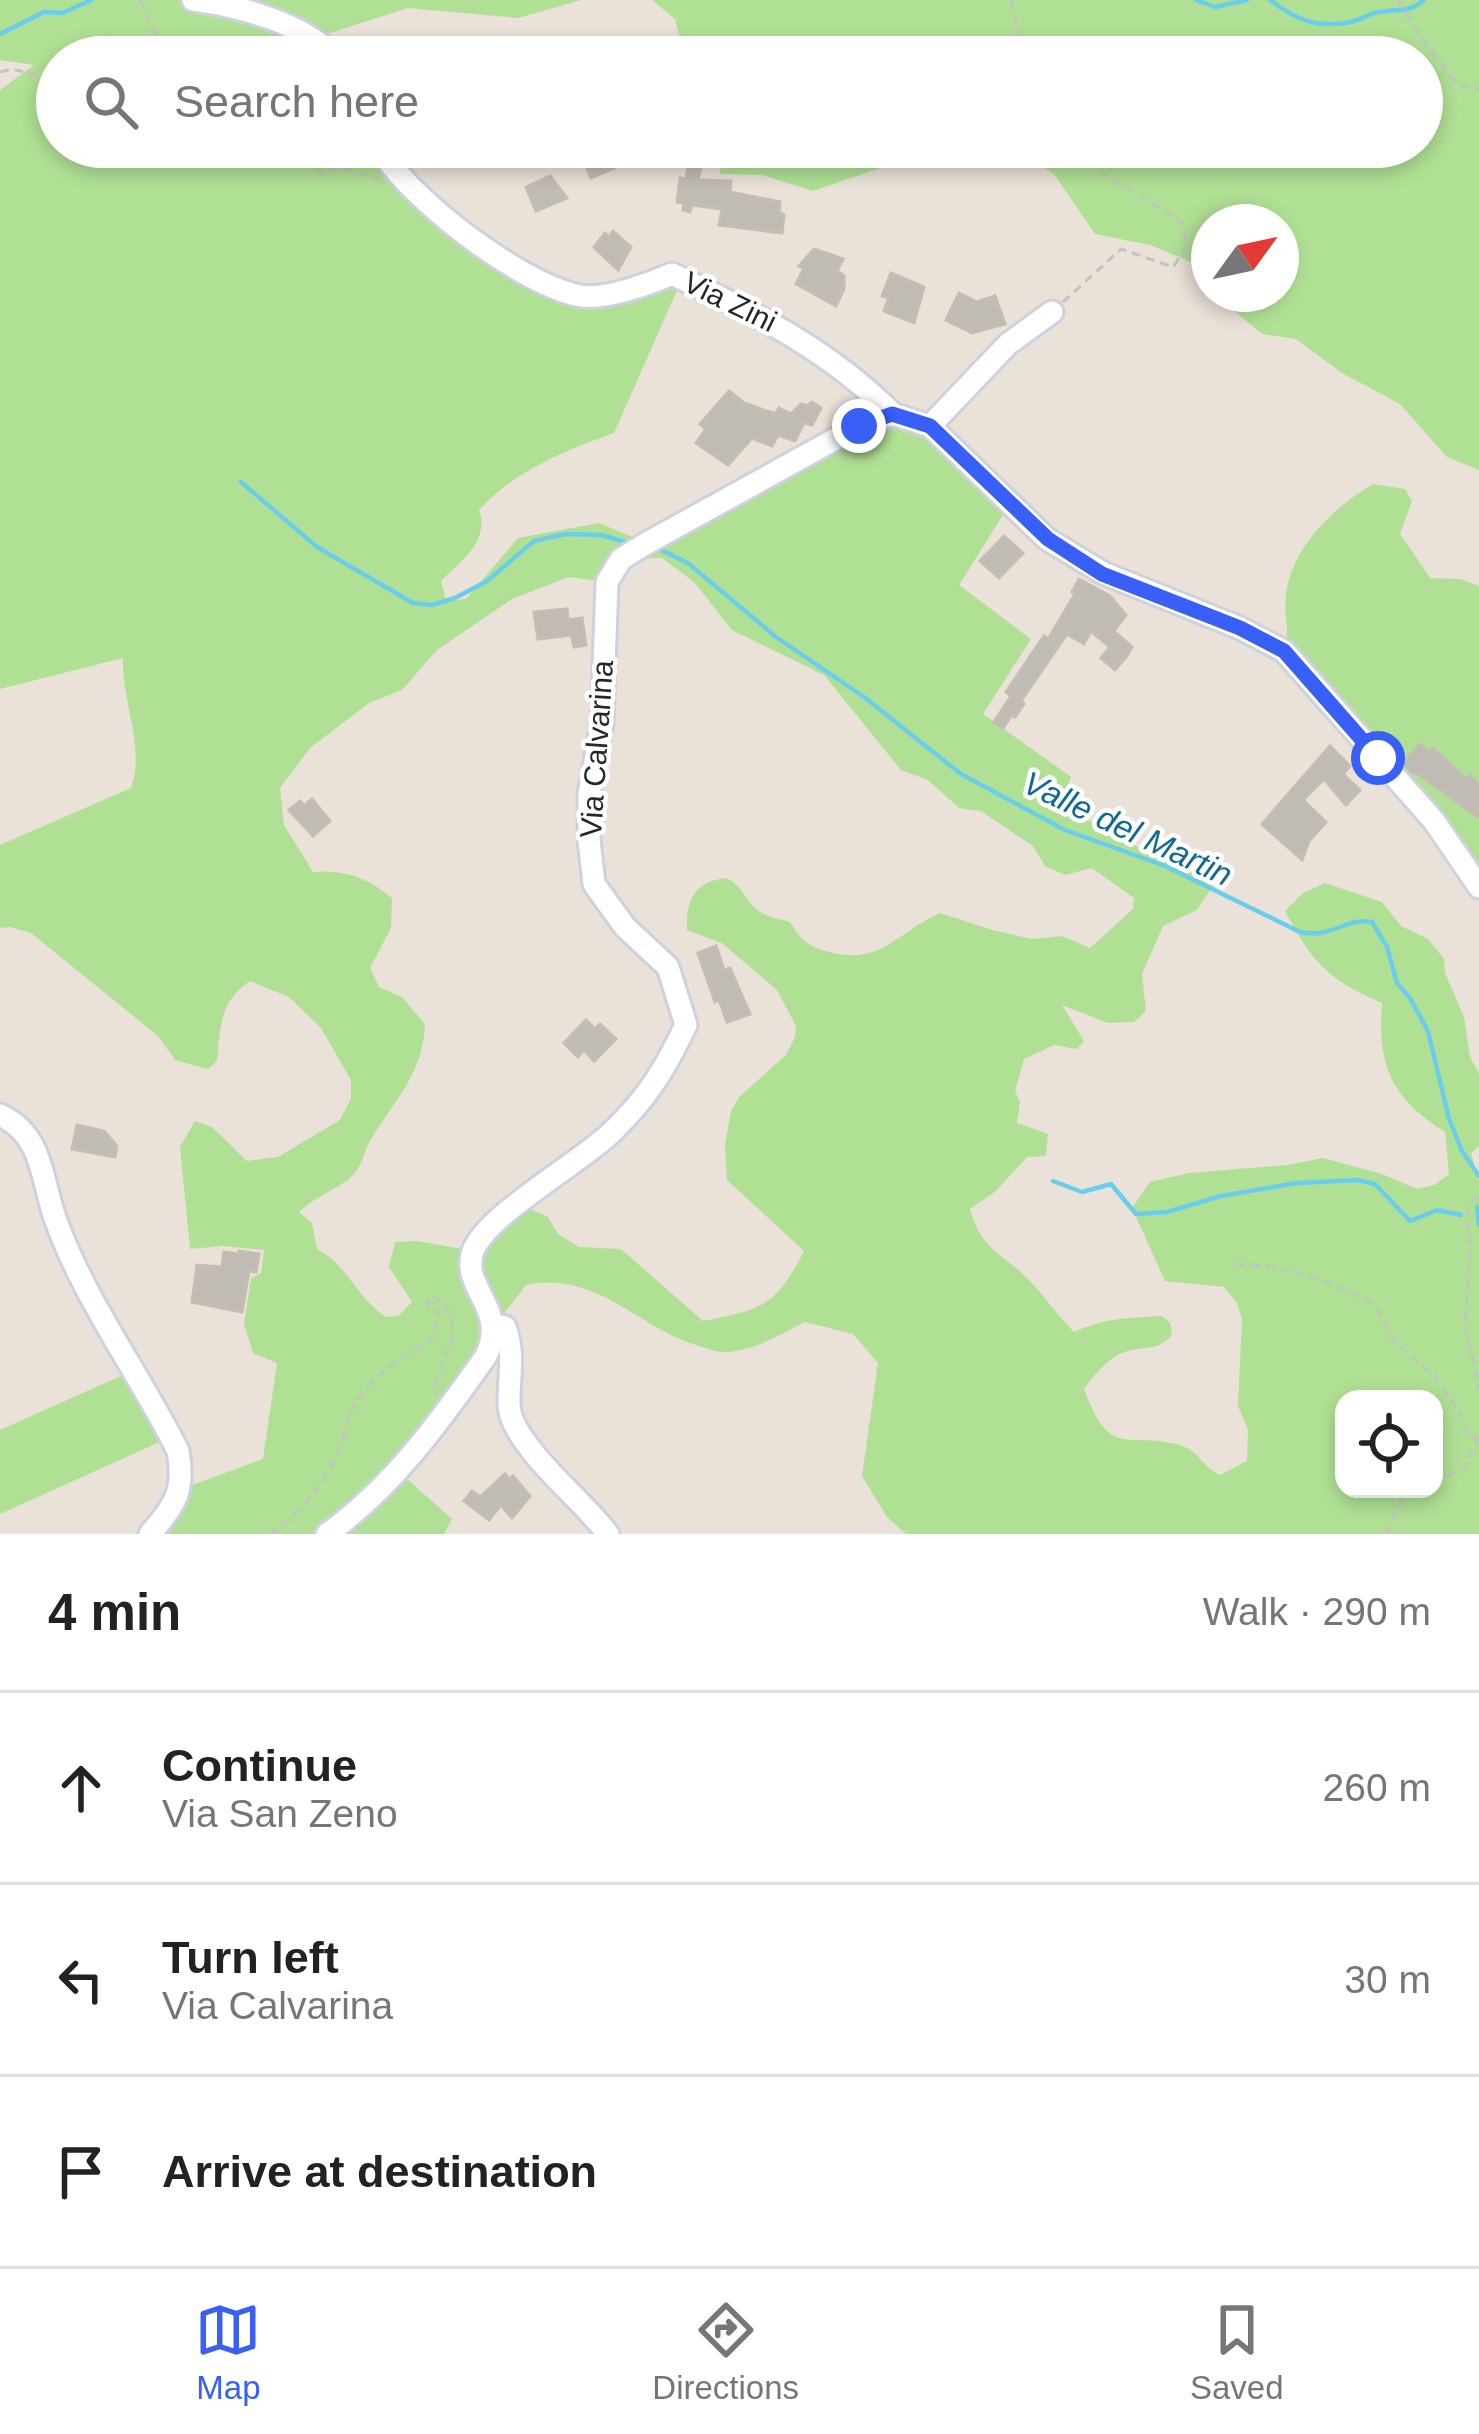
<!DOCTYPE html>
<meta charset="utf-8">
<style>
body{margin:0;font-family:Arial,sans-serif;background:#f2f2f2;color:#222}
.controls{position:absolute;right:36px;bottom:36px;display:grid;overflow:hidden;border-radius:24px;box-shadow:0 6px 18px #0003}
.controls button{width:108px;height:108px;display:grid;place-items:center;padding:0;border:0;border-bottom:3px solid #e0e0e0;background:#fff;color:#222;font:60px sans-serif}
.compass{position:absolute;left:1191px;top:204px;width:108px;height:108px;border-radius:50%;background:#fff;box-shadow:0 6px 18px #0003;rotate:57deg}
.stop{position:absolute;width:36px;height:36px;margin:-27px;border:9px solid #3860f7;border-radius:50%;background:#fff}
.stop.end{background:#3860f7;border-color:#fff;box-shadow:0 3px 12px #0008}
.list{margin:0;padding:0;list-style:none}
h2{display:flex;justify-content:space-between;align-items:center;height:156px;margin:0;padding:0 48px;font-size:51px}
h2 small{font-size:39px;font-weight:400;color:#767676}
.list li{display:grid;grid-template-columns:78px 1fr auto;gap:36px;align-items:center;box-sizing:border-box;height:192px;padding:0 48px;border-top:3px solid #e0e0e0}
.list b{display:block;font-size:45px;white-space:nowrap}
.list p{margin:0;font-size:39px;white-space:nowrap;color:#767676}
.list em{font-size:39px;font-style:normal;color:#767676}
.icon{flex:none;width:66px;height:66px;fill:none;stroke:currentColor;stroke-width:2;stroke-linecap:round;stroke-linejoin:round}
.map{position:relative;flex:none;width:1479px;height:1534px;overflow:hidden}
.search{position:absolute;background:#fff;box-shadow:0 6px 18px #0003;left:36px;right:36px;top:36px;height:132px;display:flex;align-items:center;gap:30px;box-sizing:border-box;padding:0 42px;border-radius:66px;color:#767676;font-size:45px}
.sheet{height:732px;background:#fff}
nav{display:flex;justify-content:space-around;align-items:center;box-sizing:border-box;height:168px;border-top:3px solid #e0e0e0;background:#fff;font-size:33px;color:#767676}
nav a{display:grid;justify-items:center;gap:6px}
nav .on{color:#3860f7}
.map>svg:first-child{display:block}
.green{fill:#b0e094;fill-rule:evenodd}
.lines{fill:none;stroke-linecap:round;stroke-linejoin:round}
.stream{stroke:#6bcdec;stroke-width:4.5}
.building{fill:#c1bbb5;stroke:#c4bdb2;stroke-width:3}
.minor-casing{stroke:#cdd1e0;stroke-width:27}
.path{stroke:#c3c3c3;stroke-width:3;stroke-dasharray:9 6;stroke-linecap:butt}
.minor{stroke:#fff;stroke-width:21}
.route{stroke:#3860f7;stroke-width:15}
.labels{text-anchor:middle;stroke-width:9;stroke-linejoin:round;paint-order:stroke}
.street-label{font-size:30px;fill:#272727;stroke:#fff}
.water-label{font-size:33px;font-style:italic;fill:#0f6993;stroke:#fff}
</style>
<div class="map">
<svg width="1479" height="1534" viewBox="0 0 1479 1534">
<rect width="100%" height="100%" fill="#eae1d8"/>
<!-- green -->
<g class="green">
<path d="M 0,0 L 581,0 L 518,18 L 408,8 L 311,39 L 331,57 L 57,57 L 57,147 L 382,147 L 408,182 L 568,293 L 682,279 L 614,433 C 566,450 514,471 479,510 C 490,542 461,560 441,581 L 446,601 L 466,599 L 518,538 L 599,523 L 647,543 L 893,414 L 930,426 L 1011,502 L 959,585 L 1031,639 L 983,714 L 1071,777 L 1061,805 L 1154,856 L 1215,882 L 1197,910 L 1163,926 L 1142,974 L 1146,1011 L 1134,1022 L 1108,1023 L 1062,1005 L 1084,1041 L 1077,1049 L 1054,1045 L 1024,1059 L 1015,1091 L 1020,1102 L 1017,1123 L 1048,1134 L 1046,1156 L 1027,1157 L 996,1191 L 970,1209 C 982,1252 1002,1252 1030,1281 C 1045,1297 1058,1316 1074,1332 C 1103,1318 1130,1318 1162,1316 L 1170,1323 L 1172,1335 C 1158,1351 1146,1346 1128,1351 C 1109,1356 1095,1374 1084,1389 C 1111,1463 1128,1429 1182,1446 C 1200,1452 1203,1468 1220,1475 L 1247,1461 L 1248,1430 L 1238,1406 L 1242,1319 L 1237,1303 L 1224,1287 L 1165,1281 L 1132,1208 L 1150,1182 L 1189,1173 L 1288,1165 L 1323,1158 L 1382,1174 L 1417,1189 L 1434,1185 L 1449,1174 L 1445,1132 C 1391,1098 1377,1065 1382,1003 C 1327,979 1313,963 1285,911 L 1303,893 L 1325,883 L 1382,902 L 1401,926 L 1428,939 L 1444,959 L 1445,973 L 1464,1017 L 1470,1057 L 1479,1074 L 1479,1146 L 1471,1153 L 1479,1181 L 1479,1534 L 906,1534 L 887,1517 L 862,1476 L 878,1363 L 853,1334 L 805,1322 C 781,1334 754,1351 726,1352 C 718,1353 707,1348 699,1346 C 637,1328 597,1270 526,1285 L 495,1325 L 399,1472 L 452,1519 L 444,1534 L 157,1534 L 187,1487 L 263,1459 L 277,1363 L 253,1353 L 244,1324 L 251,1278 L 261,1273 L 264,1250 L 222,1246 L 190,1249 L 180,1147 L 195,1121 L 212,1127 L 247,1161 L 278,1157 L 340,1120 L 351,1099 L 351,1080 L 321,1028 L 289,997 L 250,981 C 220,1001 220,1027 217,1061 L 208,1069 L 175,1060 L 158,1036 L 31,933 L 10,927 L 0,928 L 0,845 L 131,788 C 146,747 121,701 123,658 L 0,689 L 0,90 L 34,65 L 0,60 ZM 662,558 L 694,582 L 732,630 L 824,675 L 901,770 L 928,780 L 959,808 L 981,811 L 1033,846 L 1045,866 L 1065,875 L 1092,868 L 1134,898 L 1133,909 L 1090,948 L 1062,936 L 1032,939 L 992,930 L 940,913 C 894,934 881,967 826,951 C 807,946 800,939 790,922 C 777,918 764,917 754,907 C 743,895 741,886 727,878 C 694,881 686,900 687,930 L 722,943 L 777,990 L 796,1026 L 795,1037 L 786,1055 L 739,1097 L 731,1111 L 725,1145 L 727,1180 L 804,1251 C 776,1307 761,1310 703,1321 L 621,1249 L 579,1247 L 558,1234 L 548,1217 L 519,1204 L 473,1251 L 417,1241 L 395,1242 L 389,1267 L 412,1302 L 398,1316 L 386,1317 C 356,1298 348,1265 317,1249 L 312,1223 L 299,1212 C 315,1196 338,1190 353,1175 C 362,1166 364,1151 370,1141 C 394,1100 423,1075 425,1024 L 402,997 L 379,987 L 370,968 L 391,928 L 392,898 C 368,878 345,869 313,872 L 284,825 L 280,788 L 310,748 L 369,703 L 402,690 L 437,650 L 512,599 L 569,577 L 607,582 L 621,559 ZM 1344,1399 L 1434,1399 L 1434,1489 L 1344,1489 Z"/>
<polygon points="652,0 1479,0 1479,470 1447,457 1400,404 1342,373 1296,339 1262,334 1233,310 1229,294 1281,294 1281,222 1209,222 1209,261 1191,262 1150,245 1095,234 1054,174 1018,151 969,147 1422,147 1422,57 685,57 675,19"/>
<polygon points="727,147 942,147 813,191 762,175 719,174"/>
<path d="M 1373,484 L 1405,489 L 1412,501 L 1400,534 L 1430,578 L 1460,579 L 1479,586 L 1479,887 L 1284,651 C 1291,625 1283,616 1286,594 C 1292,547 1335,506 1373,484 Z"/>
<polygon points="132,1371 173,1436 0,1514 0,1430"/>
</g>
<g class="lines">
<!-- stream -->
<g class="stream">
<polyline points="1196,0 1215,7 1247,0"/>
<path d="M 1270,0 C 1296,20 1318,29 1351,22 C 1361,20 1369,13 1379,12 C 1397,9 1409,13 1424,0"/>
<polyline points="0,34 44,12 63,13 91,0"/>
<polyline points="241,482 317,547 413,603 432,605 455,598 487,581 534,541 566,534 601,535 629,543"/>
<path d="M 659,549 L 688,563 L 776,637 L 864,697 L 961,774 L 1065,830 L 1165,866 L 1300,932 C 1334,939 1344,917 1372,922 L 1387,947 L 1397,983 L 1410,998 L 1428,1031 L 1449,1119 L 1462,1151 L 1479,1176"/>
<polyline points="1053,1181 1082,1192 1111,1184 1136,1214 1167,1212 1221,1196 1297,1183 1358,1180 1375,1184 1410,1221 1437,1210 1461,1215"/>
<polyline points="1477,1207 1479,1225"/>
</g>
</g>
<!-- building -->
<g class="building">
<polygon points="590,147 612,147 619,166 591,178 580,151"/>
<polygon points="689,158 703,160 698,180 731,181 730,192 780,202 779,212 784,215 782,233 719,225 722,209 692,205 690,212 683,210 684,203 677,202 680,178 686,179"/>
<polygon points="550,176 567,198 536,211 526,187"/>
<polygon points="613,231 631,247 618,270 594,247 605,233 609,237"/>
<polygon points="814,249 843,259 837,271 844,276 844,289 836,306 796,284 804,268 799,266"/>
<polygon points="891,273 924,287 914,323 884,311 889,298 882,296"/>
<polygon points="959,293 977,302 995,296 1005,324 972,333 946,320"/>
<polygon points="729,391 744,403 775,414 779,408 791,414 801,404 807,406 812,402 821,408 812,425 804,423 795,441 778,435 772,446 752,438 728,465 696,443 706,429 700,424"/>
<polygon points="1004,536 1023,553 999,578 980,561"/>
<polygon points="1079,579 1110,596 1126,615 1114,631 1132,647 1126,657 1115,670 1101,658 1110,647 1091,631 1084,644 1067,634 1021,701 1024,704 1015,717 1012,715 1003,728 994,722 1011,696 1006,692 1044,636 1048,639 1075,594 1072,592"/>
<polygon points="567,609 568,620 582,618 586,645 574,647 571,635 538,639 534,612"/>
<polygon points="1420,744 1429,752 1433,748 1466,779 1470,775 1479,784 1479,818 1414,771 1412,773 1403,763"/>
<polygon points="1330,746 1350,766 1343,774 1360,790 1346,805 1324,779 1303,800 1326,822 1309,841 1302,860 1262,824"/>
<polygon points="312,799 330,821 313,836 289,810 300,801 304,806"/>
<polygon points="716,946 724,970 730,968 750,1014 727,1022 719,1000 715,1002 698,953"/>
<polygon points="586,1020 595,1029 600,1024 616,1039 594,1061 584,1050 578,1057 564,1043"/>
<polygon points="77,1125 104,1131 117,1146 115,1157 72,1149"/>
<polygon points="239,1251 259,1254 256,1272 249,1271 242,1312 192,1302 197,1265 222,1267 224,1252 238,1254"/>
<polygon points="505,1474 509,1479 513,1476 530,1496 512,1518 501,1505 489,1520 464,1501 472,1491 480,1497"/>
</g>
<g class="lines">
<!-- minor casing -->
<g class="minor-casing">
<g id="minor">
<path d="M 193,0 C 240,6 302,23 335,57"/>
<path d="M 379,147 C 407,198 523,286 581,296 C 605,300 649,284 672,274 C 757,315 824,346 893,414"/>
<polyline points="930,426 1008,344 1052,312"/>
<path d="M 0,1115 C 43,1135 41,1178 55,1218 C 84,1300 139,1373 178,1451 C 185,1491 176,1503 150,1534"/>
<path d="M 495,1325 L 505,1327 C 518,1361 503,1396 512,1419 C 528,1458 583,1501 608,1534"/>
<path d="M 327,1534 C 393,1487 440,1421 486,1356 C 509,1307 460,1289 473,1251 C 487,1214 582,1162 613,1131 C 648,1097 665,1069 686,1025 L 668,967 L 625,927 L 594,884 L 589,840 L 589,794 L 602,723 L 607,582 L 621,559 L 647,543 L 859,426 L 893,414 L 930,426 L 1047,539 L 1103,573 L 1240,628 L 1284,651 L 1434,821 L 1479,887"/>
</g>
</g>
<!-- path -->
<g class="path">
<polyline points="140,0 165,57"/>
<polyline points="1011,0 1023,57"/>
<path d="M 1398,0 C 1401,11 1450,79 1460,85 C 1462,86 1477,89 1479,89"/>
<polyline points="59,57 59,53 65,57"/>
<polyline points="0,72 12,69 56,80 57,71"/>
<path d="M 160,147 L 165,158 C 195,168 217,170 241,147"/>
<polyline points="211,147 219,161"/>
<polyline points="296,147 320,173 342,168 380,180"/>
<polyline points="1063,302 1121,249 1173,267 1187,246 1182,222 1102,173 1080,147"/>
<polyline points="1479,1198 1471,1200 1466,1217 1471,1242 1465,1323 1479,1391"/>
<polyline points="1236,1264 1277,1267 1330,1283 1373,1303 1394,1341 1435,1377 1459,1411 1470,1439 1479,1437"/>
<polyline points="1434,1484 1465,1466 1478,1439"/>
<path d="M 270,1534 C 299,1516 328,1479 340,1447 C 345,1433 347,1416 355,1403 C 377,1368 405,1360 433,1337 L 439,1312 L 426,1303 L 432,1296 C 472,1319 444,1355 434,1387 L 437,1395"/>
<polyline points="1386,1534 1406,1492 1417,1489"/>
</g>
<!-- minor -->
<use href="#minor" class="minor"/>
</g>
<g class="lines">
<!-- route -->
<polyline class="route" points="859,426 892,414 930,426 1048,539 1102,574 1240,628 1284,651 1378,758"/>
</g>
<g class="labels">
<!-- street labels -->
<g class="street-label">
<text transform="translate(730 302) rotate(26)" y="10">Via Zini</text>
<text transform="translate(597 749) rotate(-86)" y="10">Via Calvarina</text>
</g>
<!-- water labels -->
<g class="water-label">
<text transform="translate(1128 828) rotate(25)" y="12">Valle del Martin</text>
</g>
</g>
</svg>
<div class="controls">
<button><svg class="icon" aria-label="locate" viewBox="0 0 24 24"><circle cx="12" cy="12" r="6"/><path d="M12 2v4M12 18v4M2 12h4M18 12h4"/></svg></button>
</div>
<svg class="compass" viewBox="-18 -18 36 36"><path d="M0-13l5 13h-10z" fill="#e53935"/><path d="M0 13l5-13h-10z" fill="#767676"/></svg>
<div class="stop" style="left:1378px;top:758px"></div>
<div class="stop end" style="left:859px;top:426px"></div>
<div class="search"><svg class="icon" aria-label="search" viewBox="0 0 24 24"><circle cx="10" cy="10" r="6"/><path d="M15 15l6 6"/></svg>Search here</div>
</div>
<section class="sheet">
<h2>4 min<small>Walk · 290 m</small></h2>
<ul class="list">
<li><svg class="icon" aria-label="ahead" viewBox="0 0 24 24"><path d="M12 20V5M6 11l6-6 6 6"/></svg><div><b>Continue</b><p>Via San Zeno</p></div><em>260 m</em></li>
<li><svg class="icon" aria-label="left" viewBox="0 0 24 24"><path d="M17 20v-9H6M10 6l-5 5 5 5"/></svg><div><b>Turn left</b><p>Via Calvarina</p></div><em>30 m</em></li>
<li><svg class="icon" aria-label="arrive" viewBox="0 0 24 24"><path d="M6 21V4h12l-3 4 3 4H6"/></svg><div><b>Arrive at destination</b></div></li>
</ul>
</section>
<nav>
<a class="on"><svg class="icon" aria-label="map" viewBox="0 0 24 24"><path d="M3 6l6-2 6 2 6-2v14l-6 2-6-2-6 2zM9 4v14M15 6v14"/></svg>Map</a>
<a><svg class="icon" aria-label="directions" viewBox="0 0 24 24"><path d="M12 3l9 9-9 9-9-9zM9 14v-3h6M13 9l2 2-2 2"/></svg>Directions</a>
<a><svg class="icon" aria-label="saved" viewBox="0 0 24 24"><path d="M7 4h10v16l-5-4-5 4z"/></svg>Saved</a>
</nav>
